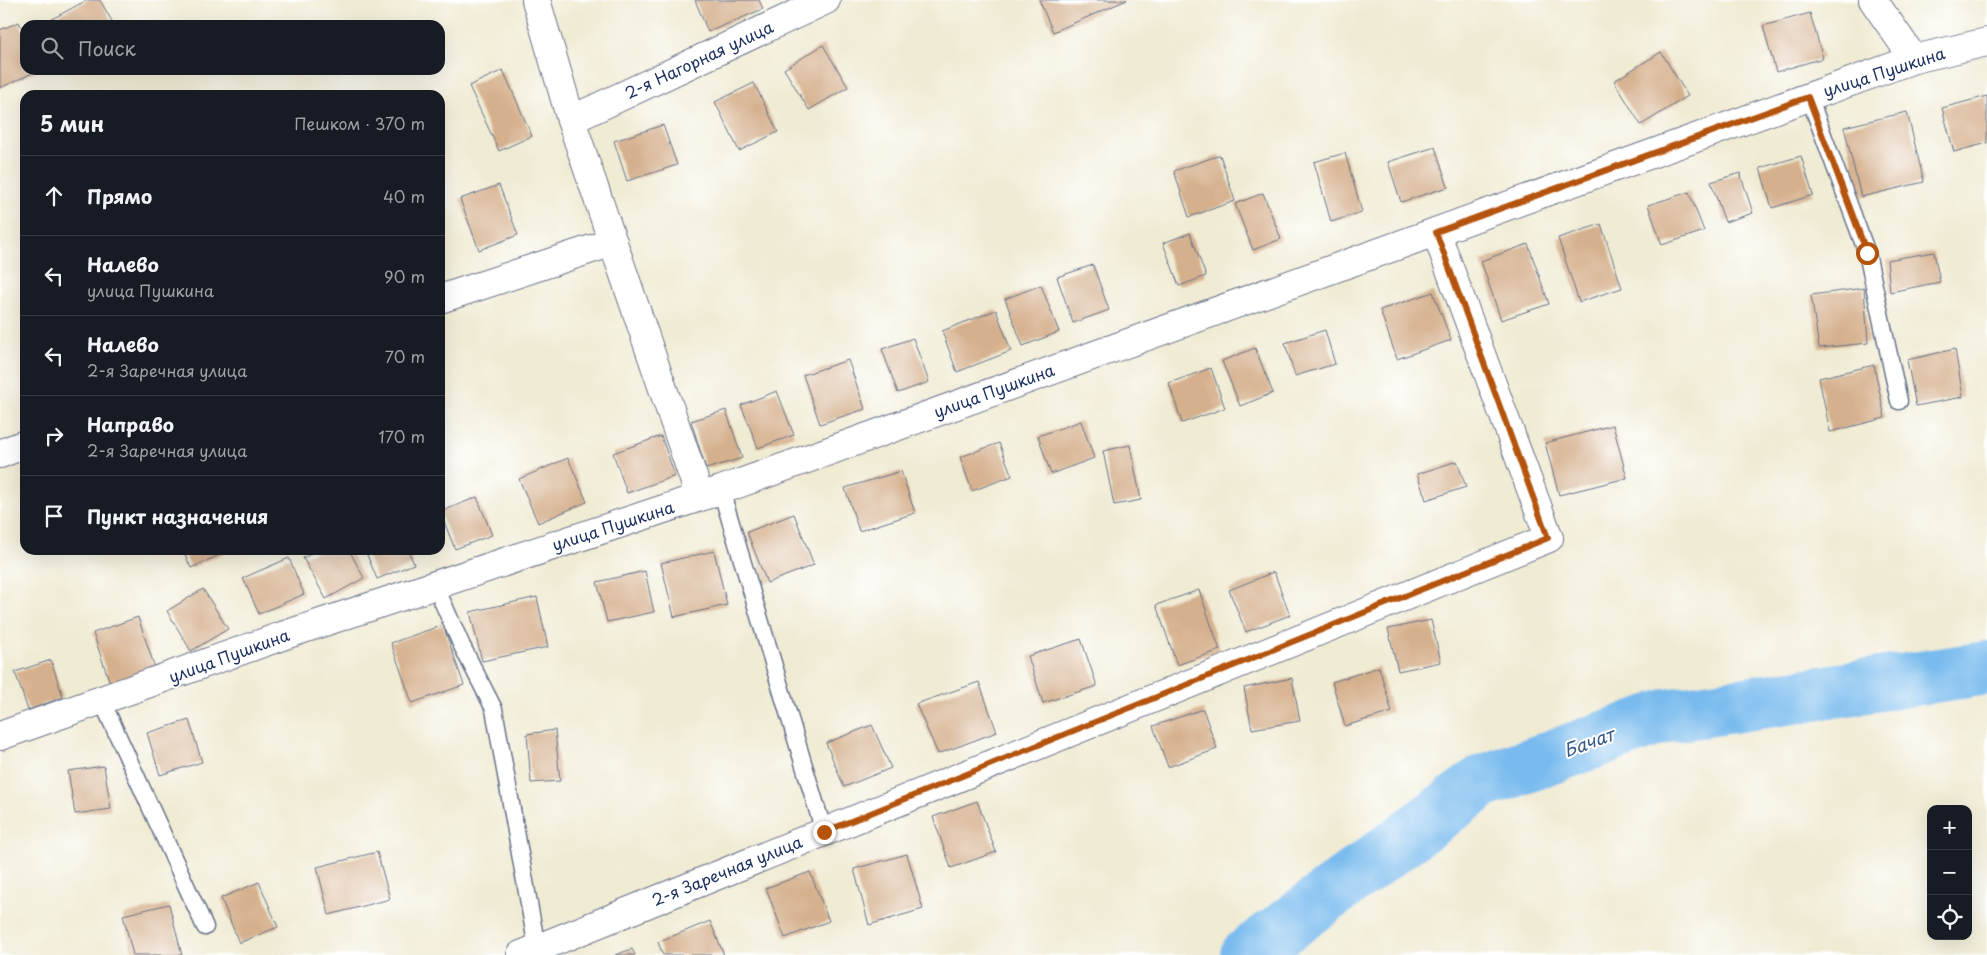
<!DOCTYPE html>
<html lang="ru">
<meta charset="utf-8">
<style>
body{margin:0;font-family:"Playpen Sans",sans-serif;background:#242831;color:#f1f3f6}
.controls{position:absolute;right:15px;bottom:15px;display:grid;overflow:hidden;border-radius:10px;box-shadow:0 5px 20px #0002}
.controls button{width:45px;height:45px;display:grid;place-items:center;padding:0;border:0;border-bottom:1px solid #363941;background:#171b24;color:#f1f3f6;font:25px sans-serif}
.stop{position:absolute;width:15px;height:15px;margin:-11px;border:4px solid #b45309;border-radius:50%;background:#fff}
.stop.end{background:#b45309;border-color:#fff;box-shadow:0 1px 5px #0008}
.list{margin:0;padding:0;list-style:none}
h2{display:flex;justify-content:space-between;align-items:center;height:65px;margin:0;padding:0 20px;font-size:21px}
h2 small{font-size:16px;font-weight:400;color:#9ea1a6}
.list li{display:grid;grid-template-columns:32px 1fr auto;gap:15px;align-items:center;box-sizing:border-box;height:80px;padding:0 20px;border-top:1px solid #363941}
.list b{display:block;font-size:19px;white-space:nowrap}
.list p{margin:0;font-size:16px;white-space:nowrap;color:#9ea1a6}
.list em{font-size:16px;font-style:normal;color:#9ea1a6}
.icon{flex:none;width:28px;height:28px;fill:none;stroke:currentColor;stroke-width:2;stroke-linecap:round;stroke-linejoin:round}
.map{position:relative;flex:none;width:1987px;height:955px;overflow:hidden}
.search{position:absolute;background:#171b24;box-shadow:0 5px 20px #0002;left:20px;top:20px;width:425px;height:55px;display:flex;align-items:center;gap:12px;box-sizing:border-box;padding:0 18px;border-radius:15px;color:#9ea1a6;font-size:19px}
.panel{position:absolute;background:#171b24;box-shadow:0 5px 20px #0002;left:20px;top:90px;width:425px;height:465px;border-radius:15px}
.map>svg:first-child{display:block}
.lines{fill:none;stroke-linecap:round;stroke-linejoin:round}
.river{stroke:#79bbee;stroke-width:54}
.building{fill:#d5b08d}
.service-casing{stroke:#667187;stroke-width:19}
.minor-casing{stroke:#667187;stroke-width:30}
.service{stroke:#fff;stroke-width:16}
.minor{stroke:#fff;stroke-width:28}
.route{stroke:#b45309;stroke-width:6}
.labels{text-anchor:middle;stroke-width:4;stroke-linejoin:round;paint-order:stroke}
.street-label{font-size:16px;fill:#1b2f5e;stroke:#fff}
.water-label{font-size:18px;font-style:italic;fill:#375989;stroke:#fff}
</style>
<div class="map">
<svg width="1987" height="955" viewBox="0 0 1987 955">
<rect width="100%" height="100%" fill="#fff"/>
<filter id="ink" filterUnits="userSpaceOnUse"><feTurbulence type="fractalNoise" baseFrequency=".02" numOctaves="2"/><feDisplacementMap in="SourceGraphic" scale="10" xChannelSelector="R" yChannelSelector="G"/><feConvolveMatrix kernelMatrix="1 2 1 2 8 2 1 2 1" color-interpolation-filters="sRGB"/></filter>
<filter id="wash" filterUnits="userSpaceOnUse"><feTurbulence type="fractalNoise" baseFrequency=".0096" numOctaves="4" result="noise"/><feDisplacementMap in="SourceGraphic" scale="20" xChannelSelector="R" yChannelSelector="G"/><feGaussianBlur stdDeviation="1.12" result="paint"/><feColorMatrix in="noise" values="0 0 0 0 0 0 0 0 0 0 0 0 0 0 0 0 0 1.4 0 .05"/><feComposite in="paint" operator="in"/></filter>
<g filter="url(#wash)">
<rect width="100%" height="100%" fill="#f0ebd3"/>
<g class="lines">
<!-- river -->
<polyline class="river" points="1247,955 1482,782 1666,716 1987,668"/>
</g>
<g id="blocks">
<!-- building -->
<g class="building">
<polygon points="87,0 100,0 114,25 55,25 52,19"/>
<polygon points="695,0 759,0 763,9 708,32"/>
<polygon points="1039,0 1127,0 1053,32"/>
<polygon points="1810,13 1823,58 1776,72 1763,26"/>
<polygon points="19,22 25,35 25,70 39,70 0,88 0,30"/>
<polygon points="823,45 848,87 809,110 784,69"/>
<polygon points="1661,52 1688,96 1641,125 1614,81"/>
<polygon points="503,70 532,136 499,151 469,86"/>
<polygon points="754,83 778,132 739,151 715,102"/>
<polygon points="1987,96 1987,143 1954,152 1942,108"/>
<polygon points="1907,112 1924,182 1861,197 1844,127"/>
<polygon points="663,125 677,165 627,181 614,141"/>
<polygon points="1435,147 1448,187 1401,202 1388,162"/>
<polygon points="1345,153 1362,212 1331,222 1314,162"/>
<polygon points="1220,155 1235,201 1189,217 1174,171"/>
<polygon points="1801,156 1813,195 1772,208 1760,168"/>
<polygon points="1740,173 1753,213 1725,222 1711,182"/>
<polygon points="499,185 518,235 479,250 460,199"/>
<polygon points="1689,192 1704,231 1662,245 1648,205"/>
<polygon points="1263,193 1281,239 1253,250 1235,204"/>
<polygon points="1601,224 1622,288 1579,302 1558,238"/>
<polygon points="1190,233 1206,276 1179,286 1163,243"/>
<polygon points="1528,244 1549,304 1501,320 1481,261"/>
<polygon points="1934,252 1940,282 1890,292 1887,260"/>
<polygon points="1093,265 1109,310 1073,323 1057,277"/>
<polygon points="1041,285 1059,332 1023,346 1005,299"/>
<polygon points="1864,288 1868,343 1819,348 1811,295"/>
<polygon points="1433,292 1451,340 1397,359 1380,310"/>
<polygon points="996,310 1011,351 957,372 942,331"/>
<polygon points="1325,330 1335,364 1295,376 1285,343"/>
<polygon points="913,338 929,382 898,393 882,349"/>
<polygon points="1255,348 1273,393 1240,406 1222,361"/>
<polygon points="1955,349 1963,397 1916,406 1907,360"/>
<polygon points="848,360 865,409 820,424 803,375"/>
<polygon points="1874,365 1885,418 1830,432 1819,378"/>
<polygon points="1211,368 1225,408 1182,423 1169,383"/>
<polygon points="777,391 794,435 758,448 741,405"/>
<polygon points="726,410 742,458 706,469 691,421"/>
<polygon points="1081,421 1094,458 1051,474 1038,436"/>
<polygon points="1613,425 1627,478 1559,495 1545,443"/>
<polygon points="661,436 675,476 627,493 613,453"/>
<polygon points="999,443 1012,476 972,491 960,457"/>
<polygon points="1130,445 1141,500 1114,505 1103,451"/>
<polygon points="568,458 587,502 538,523 519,479"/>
<polygon points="1457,461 1466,487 1426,500 1417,474"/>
<polygon points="901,471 915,513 859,531 845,488"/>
<polygon points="477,497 492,535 455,549 440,512"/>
<polygon points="794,514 814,565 767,583 747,532"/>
<polygon points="183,550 230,550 191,568"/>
<polygon points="318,550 349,550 364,578 326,599 303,558"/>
<polygon points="365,550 408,550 414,564 377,579"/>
<polygon points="714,551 727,605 674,617 661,563"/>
<polygon points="289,558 304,594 259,614 243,578"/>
<polygon points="645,571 654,612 607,622 597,582"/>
<polygon points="1274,572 1290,615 1246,632 1229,590"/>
<polygon points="203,589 228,629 191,651 167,611"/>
<polygon points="1199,590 1220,650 1177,665 1156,605"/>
<polygon points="537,597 548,647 482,661 470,612"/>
<polygon points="138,617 155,668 110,683 93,633"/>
<polygon points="1431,620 1441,662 1398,671 1388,629"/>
<polygon points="443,625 464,685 412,703 391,643"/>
<polygon points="1081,639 1097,686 1043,703 1028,656"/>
<polygon points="51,660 63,697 28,710 15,672"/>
<polygon points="1379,667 1392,712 1345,726 1332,682"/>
<polygon points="1292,678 1300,721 1252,729 1244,688"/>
<polygon points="979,682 997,732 938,754 916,704"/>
<polygon points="1203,709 1217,749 1168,767 1153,726"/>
<polygon points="189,720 202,762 160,775 147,733"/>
<polygon points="872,725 891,768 844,787 826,743"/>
<polygon points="555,730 560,781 531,783 527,734"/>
<polygon points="104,766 111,809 75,814 68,771"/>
<polygon points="977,801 996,852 951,868 933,817"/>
<polygon points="377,852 390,899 329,915 317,867"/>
<polygon points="907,854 923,909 869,925 854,869"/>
<polygon points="810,872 829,921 785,938 766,888"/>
<polygon points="259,882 278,927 239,943 221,898"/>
<polygon points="169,904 182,955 133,955 123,915"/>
<polygon points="710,921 724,955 663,955 658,942"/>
<polygon points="632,949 635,955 615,955"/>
</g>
</g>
</g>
<g filter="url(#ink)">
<use href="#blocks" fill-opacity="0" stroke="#667187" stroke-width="1"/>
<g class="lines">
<!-- service casing -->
<g class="service-casing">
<g id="service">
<polyline points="1809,97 1867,253 1899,401"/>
<polyline points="721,490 824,832"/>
<polyline points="435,585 462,646 494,709 537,948"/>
<polyline points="102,701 205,927"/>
</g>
</g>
<!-- minor casing -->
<g class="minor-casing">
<g id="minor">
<polyline points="536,0 571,120 700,497"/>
<polyline points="1873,0 1914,59"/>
<polyline points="571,120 826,0"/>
<polyline points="440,299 613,242"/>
<polyline points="0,454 25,444"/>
<polyline points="0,736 282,636 721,490 1914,59 1987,42"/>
<polyline points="521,955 1549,538 1436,232"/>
</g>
</g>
<!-- service -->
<use href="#service" class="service"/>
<!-- minor -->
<use href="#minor" class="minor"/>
</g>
</g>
<g class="lines" filter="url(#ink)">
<!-- route -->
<polyline class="route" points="824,832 1548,538 1436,232 1808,97 1867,253"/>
</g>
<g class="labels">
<!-- street labels -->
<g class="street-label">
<text transform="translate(699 60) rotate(-25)" y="6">2-я Нагорная улица</text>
<text transform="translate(1884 72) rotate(-18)" y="6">улица Пушкина</text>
<text transform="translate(994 391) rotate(-20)" y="6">улица Пушкина</text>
<text transform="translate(613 526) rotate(-18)" y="6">улица Пушкина</text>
<text transform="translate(229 656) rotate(-20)" y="6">улица Пушкина</text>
<text transform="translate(727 871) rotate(-22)" y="6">2-я Заречная улица</text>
</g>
<!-- water labels -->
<g class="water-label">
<text transform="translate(1589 743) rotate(-20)" y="6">Бачат</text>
</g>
</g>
</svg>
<div class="controls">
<button>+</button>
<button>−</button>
<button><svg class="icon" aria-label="locate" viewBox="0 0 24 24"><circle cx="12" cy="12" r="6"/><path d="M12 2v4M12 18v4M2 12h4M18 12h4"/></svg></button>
</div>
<div class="stop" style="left:1867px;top:253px"></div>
<div class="stop end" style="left:824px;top:832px"></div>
<div class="search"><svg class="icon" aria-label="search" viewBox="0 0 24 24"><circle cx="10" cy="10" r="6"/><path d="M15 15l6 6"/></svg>Поиск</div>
<section class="panel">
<h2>5 мин<small>Пешком · 370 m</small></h2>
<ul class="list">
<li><svg class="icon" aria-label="ahead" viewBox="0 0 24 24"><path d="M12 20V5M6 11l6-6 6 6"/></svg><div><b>Прямо</b></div><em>40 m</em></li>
<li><svg class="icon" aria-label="left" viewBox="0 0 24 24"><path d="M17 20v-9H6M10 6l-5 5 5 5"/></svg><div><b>Налево</b><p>улица Пушкина</p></div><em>90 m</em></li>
<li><svg class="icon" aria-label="left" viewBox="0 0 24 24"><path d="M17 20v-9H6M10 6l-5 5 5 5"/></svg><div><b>Налево</b><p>2-я Заречная улица</p></div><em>70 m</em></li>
<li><svg class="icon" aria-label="right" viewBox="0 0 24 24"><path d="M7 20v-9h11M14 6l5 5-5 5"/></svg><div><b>Направо</b><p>2-я Заречная улица</p></div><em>170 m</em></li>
<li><svg class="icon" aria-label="arrive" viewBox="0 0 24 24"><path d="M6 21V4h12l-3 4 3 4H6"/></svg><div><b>Пункт назначения</b></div></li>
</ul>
</section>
</div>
